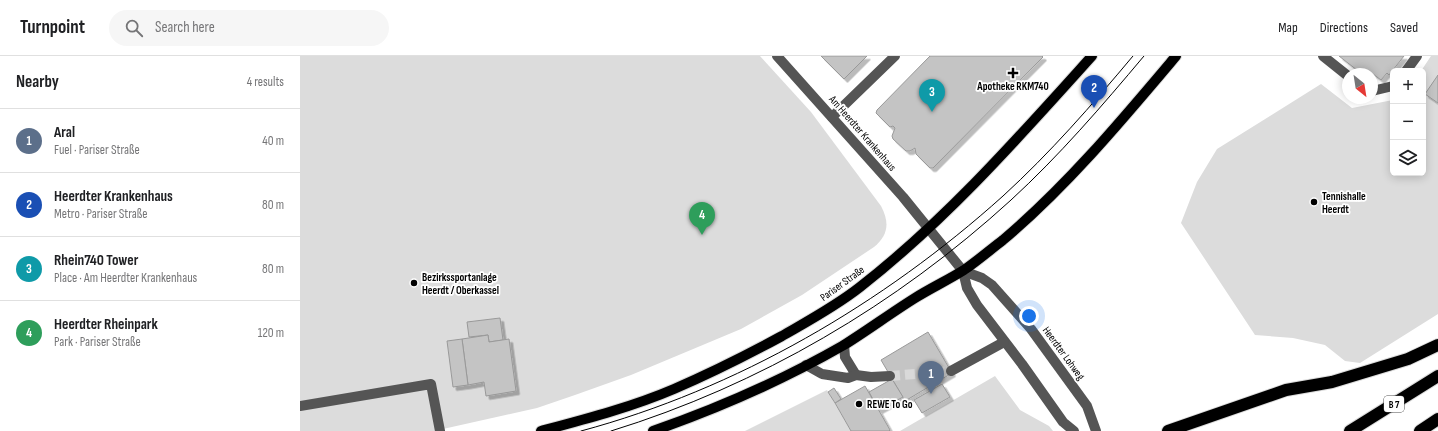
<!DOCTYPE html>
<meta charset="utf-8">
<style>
body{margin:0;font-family:"Sofia Sans Condensed",sans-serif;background:#f6f6f6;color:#202124}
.controls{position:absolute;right:12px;top:12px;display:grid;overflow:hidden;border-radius:6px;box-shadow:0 2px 10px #0003}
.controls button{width:36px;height:36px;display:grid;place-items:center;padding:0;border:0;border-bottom:1px solid #e0e0e0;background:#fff;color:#202124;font:20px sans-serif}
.compass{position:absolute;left:1042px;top:12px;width:36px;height:36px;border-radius:50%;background:#fff;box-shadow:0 2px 10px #0003;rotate:150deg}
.you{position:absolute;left:729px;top:260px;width:14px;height:14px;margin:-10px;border:3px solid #fff;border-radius:50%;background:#1a73e8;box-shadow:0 0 0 6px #1a73e833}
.badge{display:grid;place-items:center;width:26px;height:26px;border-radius:50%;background:#d93025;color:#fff;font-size:13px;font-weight:700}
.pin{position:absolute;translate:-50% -33px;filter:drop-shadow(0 1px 2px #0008)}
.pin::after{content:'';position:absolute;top:21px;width:14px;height:12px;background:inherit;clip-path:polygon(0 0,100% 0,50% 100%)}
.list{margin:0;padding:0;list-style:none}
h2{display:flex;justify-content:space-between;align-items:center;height:52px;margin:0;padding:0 16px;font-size:17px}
h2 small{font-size:13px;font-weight:400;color:#757577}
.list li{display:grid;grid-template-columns:26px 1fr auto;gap:12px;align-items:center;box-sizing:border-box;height:64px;padding:0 16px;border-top:1px solid #e0e0e0}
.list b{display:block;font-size:15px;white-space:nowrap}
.list p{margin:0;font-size:13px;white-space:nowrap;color:#757577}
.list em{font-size:13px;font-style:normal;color:#757577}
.icon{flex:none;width:22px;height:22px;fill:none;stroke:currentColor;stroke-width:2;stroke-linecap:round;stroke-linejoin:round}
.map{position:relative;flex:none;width:1138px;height:375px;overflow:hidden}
header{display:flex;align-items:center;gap:24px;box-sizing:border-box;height:56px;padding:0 20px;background:#fff;border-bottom:1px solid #e0e0e0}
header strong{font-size:19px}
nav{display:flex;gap:22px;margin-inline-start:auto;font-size:14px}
.search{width:280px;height:36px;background:#f6f6f6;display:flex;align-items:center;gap:10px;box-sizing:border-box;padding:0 14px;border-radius:22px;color:#757577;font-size:15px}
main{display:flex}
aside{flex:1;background:#fff}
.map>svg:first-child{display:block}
.green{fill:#dcdcdc}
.building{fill:#c4c4c4;stroke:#999;filter:url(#shadow)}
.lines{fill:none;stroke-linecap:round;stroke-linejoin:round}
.minor-tunnel{stroke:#d9d9d9;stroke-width:10;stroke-dasharray:10 5;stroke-linecap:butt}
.major-casing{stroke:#dbdbdb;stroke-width:12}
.highway-casing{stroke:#dbdbdb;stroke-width:14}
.minor{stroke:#555;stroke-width:10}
.major{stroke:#000;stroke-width:10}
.highway{stroke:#000;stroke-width:12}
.tram{stroke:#000;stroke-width:1}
.poi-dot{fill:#000;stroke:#fff;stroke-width:1.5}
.labels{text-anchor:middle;stroke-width:3.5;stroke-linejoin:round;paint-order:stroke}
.shield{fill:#fff;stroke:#4c4c4c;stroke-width:1}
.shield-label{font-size:10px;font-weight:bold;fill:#000}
.poi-label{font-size:11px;font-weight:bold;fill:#000;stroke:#fff;text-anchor:start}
.street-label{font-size:11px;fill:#000;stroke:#fff}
</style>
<header>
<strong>Turnpoint</strong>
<div class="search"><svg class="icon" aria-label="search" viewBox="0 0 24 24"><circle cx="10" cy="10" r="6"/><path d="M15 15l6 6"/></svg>Search here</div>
<nav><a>Map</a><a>Directions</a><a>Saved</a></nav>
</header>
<main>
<aside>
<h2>Nearby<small>4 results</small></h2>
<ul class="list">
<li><span class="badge" style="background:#5c6f8a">1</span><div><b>Aral</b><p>Fuel · Pariser Straße</p></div><em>40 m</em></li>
<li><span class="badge" style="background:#1a4fb4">2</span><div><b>Heerdter Krankenhaus</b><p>Metro · Pariser Straße</p></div><em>80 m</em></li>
<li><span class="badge" style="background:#0f9aa8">3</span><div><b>Rhein740 Tower</b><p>Place · Am Heerdter Krankenhaus</p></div><em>80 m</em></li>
<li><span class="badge" style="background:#2e9e5b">4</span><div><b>Heerdter Rheinpark</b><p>Park · Pariser Straße</p></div><em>120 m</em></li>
</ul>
</aside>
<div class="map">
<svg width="1138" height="375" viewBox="0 0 1138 375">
<defs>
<filter id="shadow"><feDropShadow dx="3.5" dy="3.5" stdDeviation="0" flood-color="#0004"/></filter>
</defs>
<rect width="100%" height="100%" fill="#fff"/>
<!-- green -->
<g class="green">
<path d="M 0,0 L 460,0 L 511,56 L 581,150 C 590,167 588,179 574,191 L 502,239 L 441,273 L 331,319 L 275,339 L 237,352 L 134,375 L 0,375 Z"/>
<polygon points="1131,0 1138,0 1138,258 1060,307 1045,305 1025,289 993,282 955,279 881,167 897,126 917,93 1021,28 1052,52 1093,44 1093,117 1123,117 1123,15 1121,15"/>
<polygon points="695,320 720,354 749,370 753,375 600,375"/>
<polygon points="527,334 551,375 445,375"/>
</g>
<!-- building -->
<g class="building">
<polygon points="521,0 567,0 544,23"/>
<polygon points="630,0 742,0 743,1 633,112 630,112 616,98 615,92 610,95 606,95 593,83 592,80 595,72 593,70 590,71 576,57 577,54"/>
<polygon points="1039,0 1104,0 1089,19 1087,17 1081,24 1073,18 1062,18"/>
<polygon points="1138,19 1138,47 1125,38"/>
<polygon points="200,262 203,284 189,286 188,279 169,281 167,266"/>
<polygon points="628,276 652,317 605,345 581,304"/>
<polygon points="188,279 189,286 209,283 216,335 186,340 184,326 168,329 162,283"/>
<polygon points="162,283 168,329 153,331 147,285"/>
<polygon points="592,323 603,341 579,354 569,336"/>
<polygon points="642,328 650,341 622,357 614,344"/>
<polygon points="565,330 590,374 589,375 551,375 535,347"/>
<polygon points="534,332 541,343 535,347 528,336"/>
</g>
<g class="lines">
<!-- minor-tunnel -->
<polyline class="minor-tunnel" points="590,320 651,315"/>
<!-- major casing -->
<g class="major-casing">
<g id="major">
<path d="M 241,375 C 286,363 332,351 374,333 C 411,317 447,299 482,280 C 508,265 536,250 560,231 C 646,164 719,81 792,0"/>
<path d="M 353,375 C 419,352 483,324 544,289 C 568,274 591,257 615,242 C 631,232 648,224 664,214 C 677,205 690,194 703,184 C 767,130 822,64 876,0"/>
</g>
</g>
<!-- highway casing -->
<g class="highway-casing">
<g id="highway">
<polyline points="868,375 986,334 1032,326 1108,303 1138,289"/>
<polyline points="1050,375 1138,320"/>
<polyline points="1120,375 1138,363"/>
</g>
</g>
<!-- minor -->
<g class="minor">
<polyline points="477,0 603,141 663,215 667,232 677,249 722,308 763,366 774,375"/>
<polyline points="1023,0 1048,20"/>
<polyline points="1106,15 1117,0"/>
<polyline points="1072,35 1093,30"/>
<polyline points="532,61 595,0"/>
<polyline points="663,215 682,222 692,229 731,273 787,350 796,375"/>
<polyline points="544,289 545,301 556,319"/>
<polyline points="506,309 522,318 548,322 556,319 571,321 590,320"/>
<polyline points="651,315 704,286"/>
<polyline points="0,350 131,328 140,375"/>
</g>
<!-- major -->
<use href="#major" class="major"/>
<!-- highway -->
<use href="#highway" class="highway"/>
<!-- tram -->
<g class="tram">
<path d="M 281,375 C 437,333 583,248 703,140 C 750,97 792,49 833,0"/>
<path d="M 311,375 C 460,329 596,249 711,144 C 759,100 802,50 844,0"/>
</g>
</g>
<!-- markers -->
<g class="poi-dot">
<path d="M711 11h4v4h4v4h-4v4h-4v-4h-4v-4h4z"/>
<circle cx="1014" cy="146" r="4"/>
<circle cx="114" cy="227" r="4"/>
<circle cx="559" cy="348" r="4"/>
</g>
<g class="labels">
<!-- shield labels -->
<rect class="shield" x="1084" y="340" width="20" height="16" rx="3"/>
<g class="shield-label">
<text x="1094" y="352">B 7</text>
</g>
<!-- poi labels -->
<g class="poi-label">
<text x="713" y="34" text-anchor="middle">Apotheke RKM740</text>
<text x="1022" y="144">Tennishalle<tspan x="1022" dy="13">Heerdt</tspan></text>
<text x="122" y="225">Bezirkssportanlage<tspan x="122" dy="13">Heerdt / Oberkassel</tspan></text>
<text x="567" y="352">REWE To Go</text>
</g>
<!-- street labels -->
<g class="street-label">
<text transform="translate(563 77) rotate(49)" y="4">Am Heerdter Krankenhaus</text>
<text transform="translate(542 227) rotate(-36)" y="4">Pariser Straße</text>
<text transform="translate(764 297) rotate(54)" y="4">Heerdter Lohweg</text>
</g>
</g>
</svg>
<div class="controls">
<button>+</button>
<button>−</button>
<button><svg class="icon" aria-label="layers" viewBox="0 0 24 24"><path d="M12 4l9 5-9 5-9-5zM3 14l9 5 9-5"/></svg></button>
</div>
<svg class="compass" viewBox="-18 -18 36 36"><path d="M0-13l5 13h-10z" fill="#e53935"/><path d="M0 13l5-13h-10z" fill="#757577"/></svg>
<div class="you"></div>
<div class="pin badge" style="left:631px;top:338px;background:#5c6f8a">1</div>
<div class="pin badge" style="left:794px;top:52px;background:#1a4fb4">2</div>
<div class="pin badge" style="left:632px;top:56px;background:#0f9aa8">3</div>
<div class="pin badge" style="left:402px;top:179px;background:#2e9e5b">4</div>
</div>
</main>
